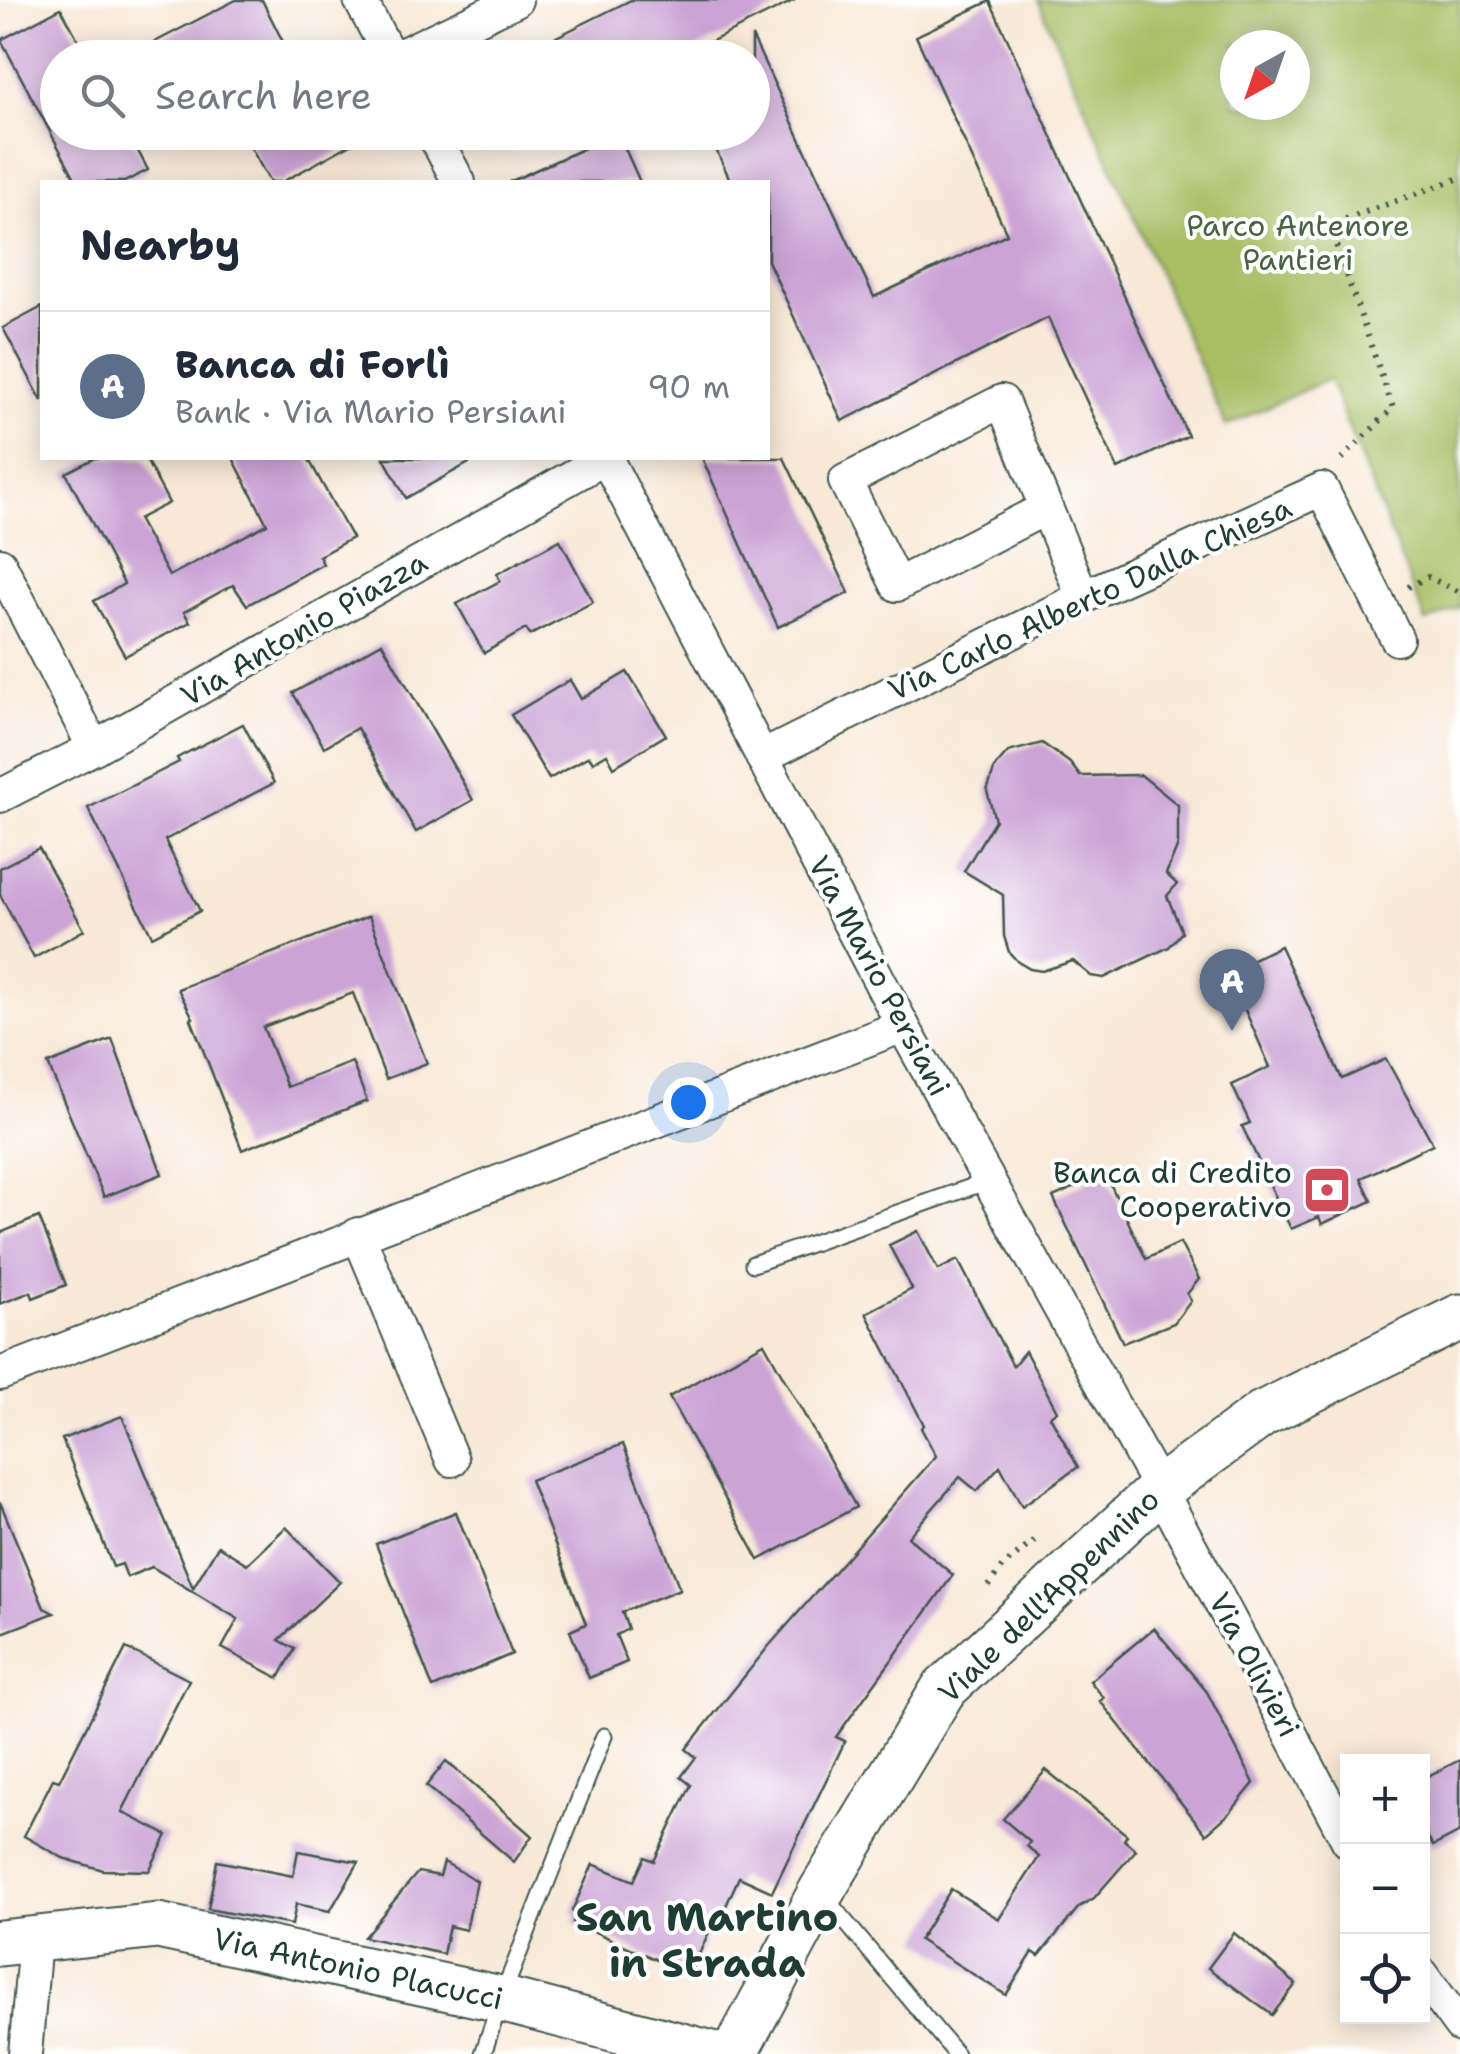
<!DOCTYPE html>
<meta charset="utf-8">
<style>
body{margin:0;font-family:"Shantell Sans",sans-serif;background:#f2f2f3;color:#1f2937}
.controls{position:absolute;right:30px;bottom:30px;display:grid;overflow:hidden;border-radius:0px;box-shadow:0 5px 25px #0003}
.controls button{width:90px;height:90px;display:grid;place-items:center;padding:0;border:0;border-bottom:2px solid #e0e1e3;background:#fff;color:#1f2937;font:50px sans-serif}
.compass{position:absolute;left:1220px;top:30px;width:90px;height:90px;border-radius:50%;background:#fff;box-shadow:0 5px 25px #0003;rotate:220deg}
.you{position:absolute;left:688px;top:1102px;width:35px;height:35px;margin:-25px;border:8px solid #fff;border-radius:50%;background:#1a73e8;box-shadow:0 0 0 15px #1a73e833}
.badge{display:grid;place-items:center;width:65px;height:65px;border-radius:50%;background:#ea580c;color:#fff;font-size:32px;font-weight:700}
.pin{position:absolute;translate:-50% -82px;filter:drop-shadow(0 2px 5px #0008)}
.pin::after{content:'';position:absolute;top:52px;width:35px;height:30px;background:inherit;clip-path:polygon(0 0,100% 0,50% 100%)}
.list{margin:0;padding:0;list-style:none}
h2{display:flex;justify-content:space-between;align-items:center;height:130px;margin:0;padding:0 40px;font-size:42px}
h2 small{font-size:32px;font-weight:400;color:#747a83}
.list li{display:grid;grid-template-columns:65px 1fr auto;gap:30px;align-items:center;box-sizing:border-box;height:150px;padding:0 40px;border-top:2px solid #e0e1e3}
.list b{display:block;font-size:38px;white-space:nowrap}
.list p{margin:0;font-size:32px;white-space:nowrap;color:#747a83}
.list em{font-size:32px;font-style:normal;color:#747a83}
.icon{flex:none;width:55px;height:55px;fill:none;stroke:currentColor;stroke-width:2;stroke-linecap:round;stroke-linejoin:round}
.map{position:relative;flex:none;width:1460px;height:2054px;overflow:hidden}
.search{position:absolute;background:#fff;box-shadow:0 5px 25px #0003;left:40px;top:40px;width:730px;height:110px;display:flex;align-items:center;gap:25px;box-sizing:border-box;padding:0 35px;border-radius:55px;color:#747a83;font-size:38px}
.panel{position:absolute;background:#fff;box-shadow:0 5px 25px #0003;left:40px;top:180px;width:730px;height:280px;border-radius:0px}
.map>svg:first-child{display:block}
.green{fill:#a7be63;stroke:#637e4c;stroke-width:2.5;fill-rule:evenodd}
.building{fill:#cba3d5}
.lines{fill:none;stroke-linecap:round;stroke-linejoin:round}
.lane-casing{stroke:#40574c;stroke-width:19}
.street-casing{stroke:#40574c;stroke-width:36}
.secondary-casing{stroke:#40574c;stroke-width:49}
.path{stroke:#40574c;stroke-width:6;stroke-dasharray:2.5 8;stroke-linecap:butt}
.lane{stroke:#fff;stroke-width:15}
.street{stroke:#fff;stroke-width:32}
.secondary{stroke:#fff;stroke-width:45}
.labels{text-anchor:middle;stroke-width:8;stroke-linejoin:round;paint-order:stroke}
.park-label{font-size:30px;fill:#486442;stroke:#fff}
.street-label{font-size:30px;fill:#1f3d34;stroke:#fff}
.poi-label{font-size:30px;fill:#1f3d34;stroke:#fff;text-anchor:end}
.district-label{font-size:40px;font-weight:bold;fill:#1f3d34;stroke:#fff}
</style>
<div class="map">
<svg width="1460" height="2054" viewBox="0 0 1460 2054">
<rect width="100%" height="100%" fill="#fff"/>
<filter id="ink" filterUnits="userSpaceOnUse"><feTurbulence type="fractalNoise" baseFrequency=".01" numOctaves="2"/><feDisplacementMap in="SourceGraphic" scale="20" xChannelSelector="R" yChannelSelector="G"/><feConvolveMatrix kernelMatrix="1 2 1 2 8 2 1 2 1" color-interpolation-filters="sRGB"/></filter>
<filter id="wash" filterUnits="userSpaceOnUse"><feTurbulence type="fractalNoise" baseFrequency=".0048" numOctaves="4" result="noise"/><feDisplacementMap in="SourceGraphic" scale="40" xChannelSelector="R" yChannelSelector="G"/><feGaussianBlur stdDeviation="2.25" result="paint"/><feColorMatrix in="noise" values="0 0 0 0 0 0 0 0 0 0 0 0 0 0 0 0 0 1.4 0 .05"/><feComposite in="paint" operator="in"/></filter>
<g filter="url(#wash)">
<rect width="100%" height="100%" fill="#f8e8d6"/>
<!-- green -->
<path class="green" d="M 1038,0 L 1460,0 L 1460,608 L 1426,622 L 1329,379 L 1226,426 ZM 1235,45 L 1295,45 L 1295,105 L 1235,105 Z"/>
<g id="blocks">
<!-- building -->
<g class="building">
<polygon points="236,0 262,0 291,58 124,58"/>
<polygon points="631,0 795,0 678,58 514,58"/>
<polygon points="990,1 1188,436 1118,469 1048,318 842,421 768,261 768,182 731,182 708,132 752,132 752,36 874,297 953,260 1007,234 916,36"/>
<polygon points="61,8 88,58 58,58 58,132 128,132 148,170 124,182 77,182 1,40"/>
<polygon points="242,132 373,132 282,182 270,182"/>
<polygon points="618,133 640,182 509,182"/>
<polygon points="42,307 42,401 3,328"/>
<polygon points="95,458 145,458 169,503 138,519 169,576 267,524 233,458 308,458 352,538 319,556 323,564 247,605 233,585 184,612 190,622 125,656 94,601 124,584 66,473"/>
<polygon points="384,458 478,458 406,498"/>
<polygon points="702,458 784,458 849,593 778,627"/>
<polygon points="560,540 593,602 530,635 526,629 484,653 457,604 500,581 497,574"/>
<polygon points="382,643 473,800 416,832 357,728 324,747 293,693"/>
<polygon points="627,672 666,735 614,767 607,754 593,762 589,756 549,779 511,715 570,680 581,699"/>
<polygon points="243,724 274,783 165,840 200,911 152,936 88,808 179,762 177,758"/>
<polygon points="1042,743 1070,763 1080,776 1141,775 1178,805 1178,845 1166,874 1177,884 1167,896 1182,932 1169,947 1104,978 1091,976 1073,961 1042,971 1030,969 1018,962 1009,952 1004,936 1003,895 964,871 995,820 987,791 995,767 1008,752"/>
<polygon points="39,848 84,930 34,958 0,895 0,868"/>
<polygon points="369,916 427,1063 386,1079 353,993 263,1027 287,1087 352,1062 367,1101 242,1150 191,1019 193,1018 178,989"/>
<polygon points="1280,946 1342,1079 1386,1059 1433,1144 1361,1178 1372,1201 1322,1224 1319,1217 1291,1229 1242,1126 1250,1123 1232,1085 1270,1067 1228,971"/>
<polygon points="112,1039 162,1174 104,1197 48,1064"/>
<polygon points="1105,1173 1146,1259 1180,1243 1199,1279 1187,1294 1191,1301 1174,1323 1123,1343 1053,1197"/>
<polygon points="39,1217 66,1285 33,1298 31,1292 0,1304 0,1233"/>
<polygon points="918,1231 938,1270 958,1260 1013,1366 1025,1351 1057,1411 1050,1416 1078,1467 1022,1506 1000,1466 977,1491 960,1477 908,1537 953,1575 836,1737 845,1741 772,1892 739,1877 716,1928 711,1927 690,1975 573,1922 577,1916 572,1911 593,1864 634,1881 645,1857 654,1861 691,1785 681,1777 696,1757 686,1749 768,1647 936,1456 921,1428 924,1425 866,1313 912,1289 889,1245"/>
<polygon points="764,1343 856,1507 759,1560 669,1397"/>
<polygon points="122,1416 193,1588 218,1546 247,1564 286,1527 340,1582 279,1640 295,1649 279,1678 222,1648 238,1619 152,1567 127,1577 122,1564 113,1567 62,1439"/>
<polygon points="623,1444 680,1589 622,1612 628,1629 616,1635 627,1662 589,1678 570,1631 586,1624 530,1480"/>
<polygon points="0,1502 44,1608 54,1613 0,1634"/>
<polygon points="456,1512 512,1654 433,1688 376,1544"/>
<polygon points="1154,1628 1207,1692 1254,1783 1230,1813 1206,1834 1100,1701 1104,1698 1090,1681"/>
<polygon points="126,1648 189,1680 122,1812 167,1835 149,1871 103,1870 63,1858 24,1836 53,1779 59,1781"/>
<polygon points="1460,1760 1460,1832 1433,1846 1422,1827 1422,1779"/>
<polygon points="446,1761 532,1836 514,1862 426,1786"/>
<polygon points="1046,1770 1127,1835 1124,1840 1136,1850 1094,1898 1079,1907 1039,1956 1033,1952 1006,1995 919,1940 951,1889 999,1919 1039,1857 1027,1846 1030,1842 1003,1819"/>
<polygon points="298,1851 359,1862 330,1911 296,1904 292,1925 208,1909 217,1861 293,1876"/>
<polygon points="444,1862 477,1881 466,1930 449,1926 443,1954 364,1937 418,1872 440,1876"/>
<polygon points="1234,1933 1296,1984 1272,2015 1208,1968"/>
</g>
</g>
</g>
<g filter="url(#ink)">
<use href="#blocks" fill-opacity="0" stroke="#40574c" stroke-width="2.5"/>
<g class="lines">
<!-- lane casing -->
<g class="lane-casing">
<g id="lane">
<polyline points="753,1264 991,1180"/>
<polyline points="823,1895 956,2054"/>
<polyline points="483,2054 501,1999 604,1736"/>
</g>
</g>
<!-- street casing -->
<g class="street-casing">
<g id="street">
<polyline points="360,0 391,58"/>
<polyline points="395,58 516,0"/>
<polyline points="432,132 459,182"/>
<polyline points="606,458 903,1026 1160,1489 1348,1841"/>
<polyline points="1046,508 897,585 845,481 1002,401 1083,597"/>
<polyline points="0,564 94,748"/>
<polyline points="762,757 1083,597 1322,489 1397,639"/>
<polyline points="0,796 94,748 605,458"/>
<polyline points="358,1234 452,1460"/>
<polyline points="0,1374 903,1026"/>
<polyline points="1422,1974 1460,2026"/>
<polyline points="25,2054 35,1940"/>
</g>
</g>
<!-- secondary casing -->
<g class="secondary-casing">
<g id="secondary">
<polyline points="0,1943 158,1926 501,1999 712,2054"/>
<polyline points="734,2054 821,1892 943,1690 1160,1489 1262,1414 1460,1317"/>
</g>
</g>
<!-- path -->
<g class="path">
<polyline points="1342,459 1393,408 1329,225 1460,178"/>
<polyline points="1408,587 1428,577 1460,592"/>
<polyline points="988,1586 1002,1567 1040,1536"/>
</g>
<!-- lane -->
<use href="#lane" class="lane"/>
<!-- street -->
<use href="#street" class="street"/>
<!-- secondary -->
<use href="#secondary" class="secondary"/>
</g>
</g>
<!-- icons -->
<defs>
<g id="bank-square" transform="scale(2.5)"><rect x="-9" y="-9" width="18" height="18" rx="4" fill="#d1495b" stroke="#fff"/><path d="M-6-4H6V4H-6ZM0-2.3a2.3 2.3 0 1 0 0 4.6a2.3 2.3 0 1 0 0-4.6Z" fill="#fff"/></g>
</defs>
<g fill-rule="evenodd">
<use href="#bank-square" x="1327" y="1190"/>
</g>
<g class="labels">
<!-- park labels -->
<g class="park-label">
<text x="1298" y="236">Parco Antenore<tspan x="1298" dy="34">Pantieri</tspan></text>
</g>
<!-- street labels -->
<g class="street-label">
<text transform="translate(1090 599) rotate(-25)" y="10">Via Carlo Alberto Dalla Chiesa</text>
<text transform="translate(304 629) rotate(-30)" y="10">Via Antonio Piazza</text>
<text transform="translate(879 976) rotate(62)" y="10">Via Mario Persiani</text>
<text transform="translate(1049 1596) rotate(-44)" y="10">Viale dell'Appennino</text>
<text transform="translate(1254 1665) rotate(62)" y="10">Via Olivieri</text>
<text transform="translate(358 1969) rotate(12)" y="10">Via Antonio Placucci</text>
</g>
<!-- poi labels -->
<g class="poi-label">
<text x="1292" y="1183">Banca di Credito<tspan x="1292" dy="34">Cooperativo</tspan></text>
</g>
<!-- district labels -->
<g class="district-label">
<text x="707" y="1931">San Martino<tspan x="707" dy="46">in Strada</tspan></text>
</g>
</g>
</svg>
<div class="controls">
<button>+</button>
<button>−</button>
<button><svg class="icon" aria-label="locate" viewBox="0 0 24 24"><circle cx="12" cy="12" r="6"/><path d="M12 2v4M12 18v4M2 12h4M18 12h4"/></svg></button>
</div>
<svg class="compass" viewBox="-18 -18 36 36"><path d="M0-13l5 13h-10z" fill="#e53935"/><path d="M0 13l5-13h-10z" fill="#747a83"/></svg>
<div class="you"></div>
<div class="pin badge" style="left:1232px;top:1031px;background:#5c6f8a">A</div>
<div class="search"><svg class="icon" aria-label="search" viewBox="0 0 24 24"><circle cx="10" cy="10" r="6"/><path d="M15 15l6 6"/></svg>Search here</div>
<section class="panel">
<h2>Nearby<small></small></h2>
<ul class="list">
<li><span class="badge" style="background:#5c6f8a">A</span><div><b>Banca di Forlì</b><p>Bank · Via Mario Persiani</p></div><em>90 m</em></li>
</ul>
</section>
</div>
